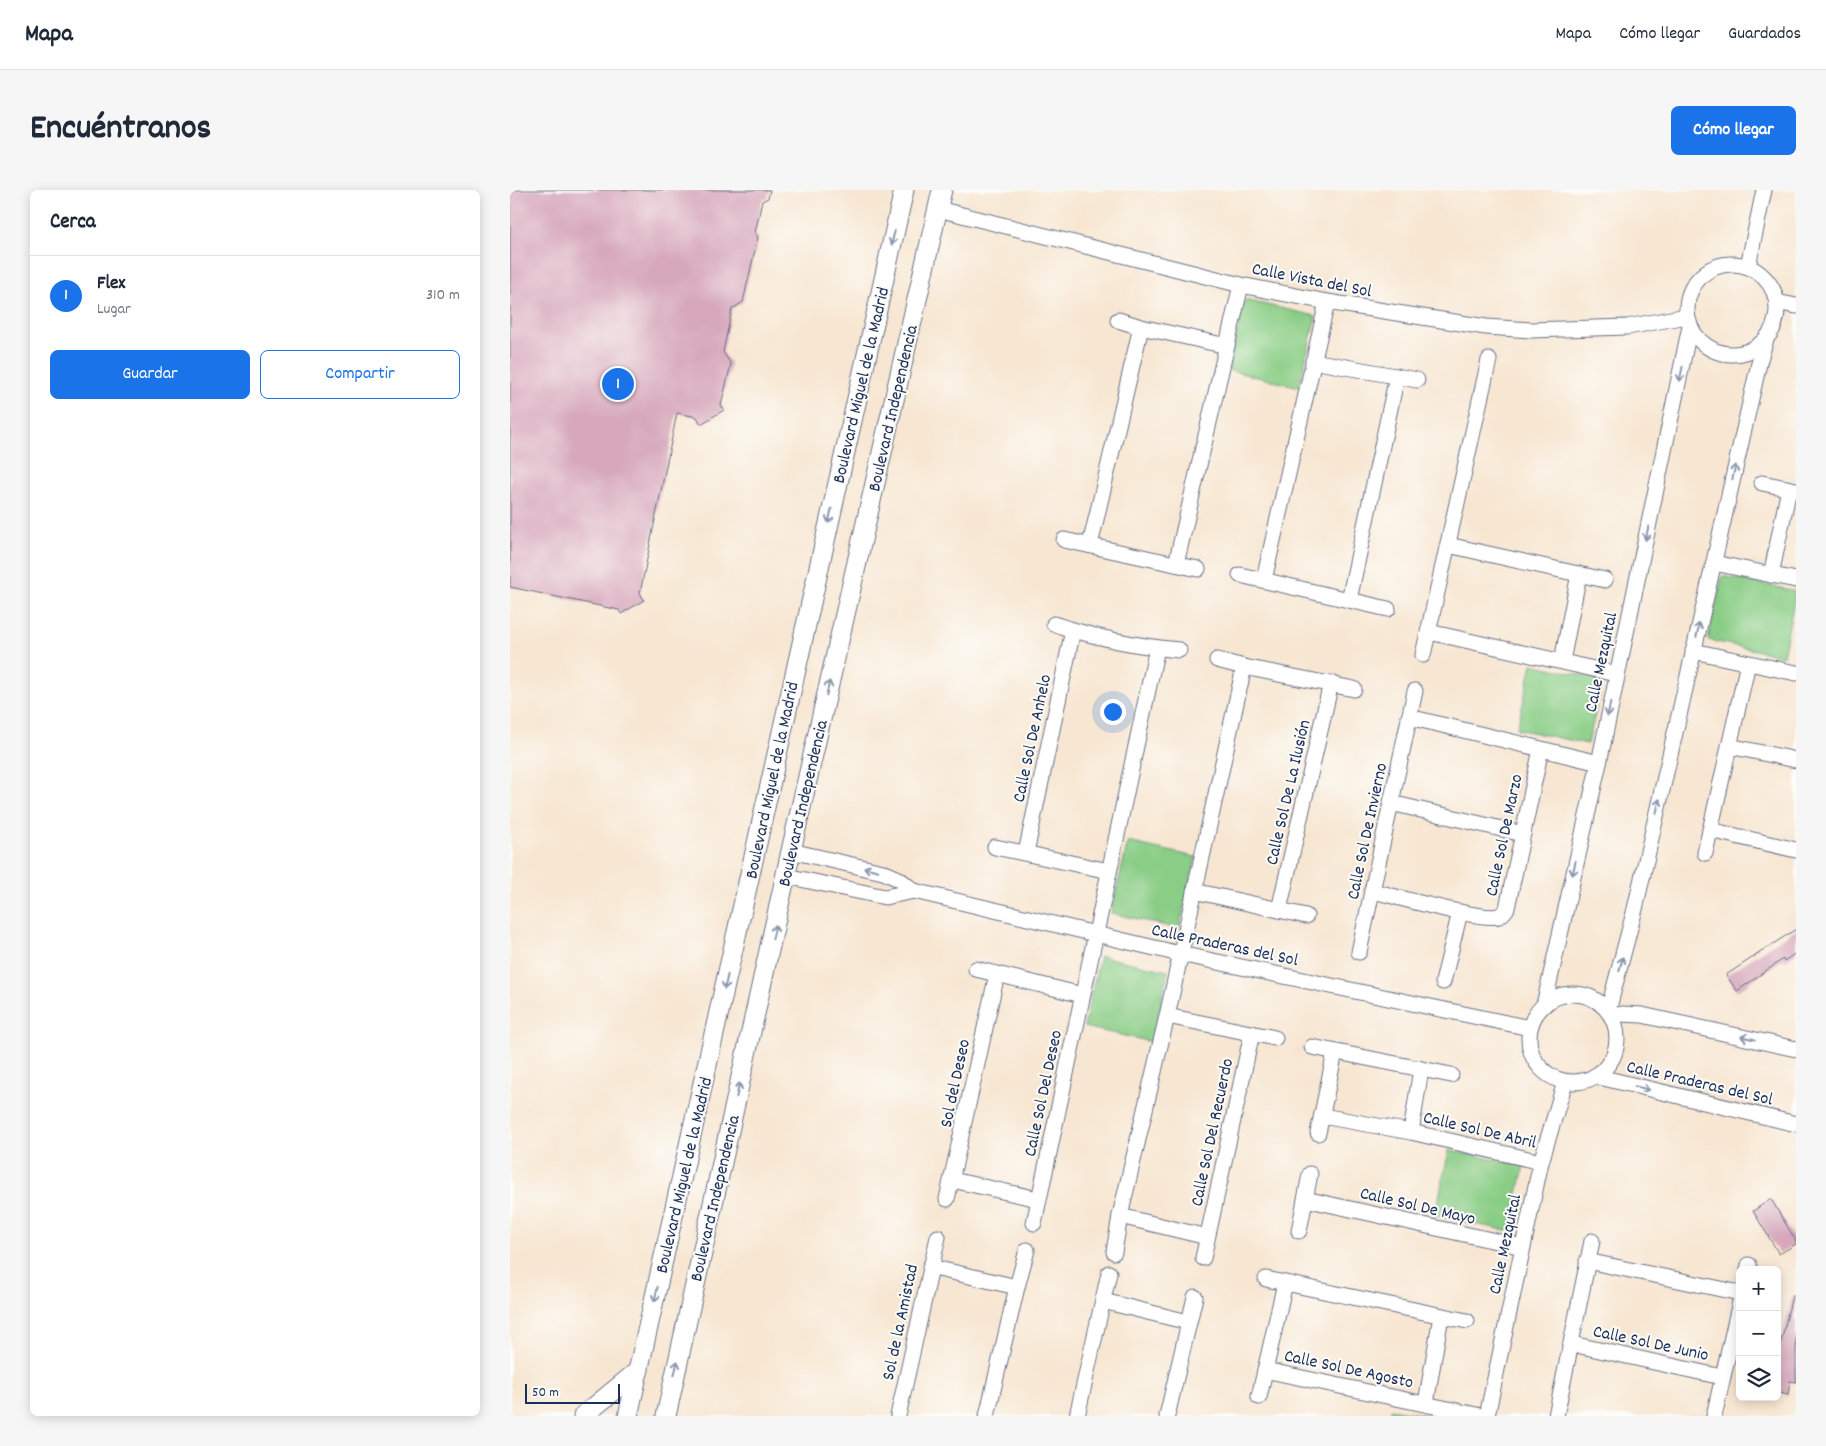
<!DOCTYPE html>
<html lang="es">
<meta charset="utf-8">
<style>
body{margin:0;font-family:Dekko,sans-serif;background:#f6f6f7;color:#1f2937}
.controls{position:absolute;right:15px;bottom:15px;display:grid;overflow:hidden;border-radius:8px;box-shadow:0 2px 12px #0003}
.controls button{width:45px;height:45px;display:grid;place-items:center;padding:0;border:0;border-bottom:1px solid #e0e1e3;background:#fff;color:#1f2937;font:25px sans-serif}
.scale{position:absolute;left:15px;bottom:12px;width:95px;box-sizing:border-box;padding-left:5px;border:2px solid #1b2f5e;border-top:0;font-size:14px;line-height:18px;white-space:nowrap;color:#1b2f5e;-webkit-text-stroke:4px #fdfcf7;paint-order:stroke}
.you{position:absolute;left:602px;top:521px;width:18px;height:18px;margin:-12px;border:4px solid #fff;border-radius:50%;background:#1a73e8;box-shadow:0 0 0 8px #1a73e833}
.badge{display:grid;place-items:center;width:32px;height:32px;border-radius:50%;background:#1a73e8;color:#fff;font-size:16px;font-weight:700}
.pin{position:absolute;translate:-50% -50%;border:2px solid #fff;box-shadow:0 1px 5px #0006}
.list{margin:0;padding:0;list-style:none}
h2{display:flex;justify-content:space-between;align-items:center;height:65px;margin:0;padding:0 20px;font-size:21px}
h2 small{font-size:16px;font-weight:400;color:#747a83}
.list li{display:grid;grid-template-columns:32px 1fr auto;gap:15px;align-items:center;box-sizing:border-box;height:80px;padding:0 20px;border-top:1px solid #e0e1e3}
.list b{display:block;font-size:19px;white-space:nowrap}
.list p{margin:0;font-size:16px;white-space:nowrap;color:#747a83}
.list em{font-size:16px;font-style:normal;color:#747a83}
.actions{display:flex;gap:10px;padding:15px 20px}
.actions a{flex:1;padding:11px 0;border:1px solid #1a73e8;border-radius:8px;text-align:center;font-size:18px;color:#1a73e8}
.actions .main{background:#1a73e8;color:#fff}
.icon{flex:none;width:28px;height:28px;fill:none;stroke:currentColor;stroke-width:2;stroke-linecap:round;stroke-linejoin:round}
.map{position:relative;flex:none;width:1286px;height:1226px;overflow:hidden;border-radius:8px}
header{display:flex;align-items:center;gap:30px;box-sizing:border-box;height:70px;padding:0 25px;background:#fff;border-bottom:1px solid #e0e1e3}
header strong{font-size:24px}
nav{display:flex;gap:28px;margin-inline-start:auto;font-size:18px}
.intro{display:flex;align-items:center;justify-content:space-between;box-sizing:border-box;height:120px;padding:0 30px}
h1{margin:0;font-size:35px}
.button{padding:12px 22px;border-radius:8px;background:#1a73e8;color:#fff;font-size:18px;font-weight:700}
main{display:flex;gap:30px;padding:0 30px}
aside{flex:1;background:#fff;border-radius:8px;box-shadow:0 2px 12px #0003}
.map>svg:first-child{display:block}
.green{fill:#8acd86;stroke:#527e72}
.building{fill:#d7a8bc}
.lines{fill:none;stroke-linecap:round;stroke-linejoin:round}
.minor-casing{stroke:#686f86;stroke-width:17}
.major-casing{stroke:#686f86;stroke-width:21}
.minor{stroke:#fff;stroke-width:15}
.major{stroke:#fff;stroke-width:19}
.oneway{stroke:#8d97ae}
.labels{text-anchor:middle;stroke-width:4;stroke-linejoin:round;paint-order:stroke}
.street-label{font-size:18px;fill:#1b2f5e;stroke:#fdfcf7}
</style>
<header>
<strong>Mapa</strong>
<nav><a>Mapa</a><a>Cómo llegar</a><a>Guardados</a></nav>
</header>
<div class="intro"><h1>Encuéntranos</h1><a class="button">Cómo llegar</a></div>
<main>
<aside>
<h2>Cerca<small></small></h2>
<ul class="list">
<li><span class="badge">1</span><div><b>Flex</b><p>Lugar</p></div><em>310 m</em></li>
</ul>
<div class="actions"><a class="main">Guardar</a><a>Compartir</a></div>
</aside>
<div class="map">
<svg width="1286" height="1226" viewBox="0 0 1286 1226">
<rect width="100%" height="100%" fill="#fdfcf7"/>
<filter id="ink" filterUnits="userSpaceOnUse"><feTurbulence type="fractalNoise" baseFrequency=".02" numOctaves="2"/><feDisplacementMap in="SourceGraphic" scale="10" xChannelSelector="R" yChannelSelector="G"/><feConvolveMatrix kernelMatrix="1 2 1 2 8 2 1 2 1" color-interpolation-filters="sRGB"/></filter>
<filter id="wash" filterUnits="userSpaceOnUse"><feTurbulence type="fractalNoise" baseFrequency=".0096" numOctaves="4" result="noise"/><feDisplacementMap in="SourceGraphic" scale="20" xChannelSelector="R" yChannelSelector="G"/><feGaussianBlur stdDeviation="1.12" result="paint"/><feColorMatrix in="noise" values="0 0 0 0 0 0 0 0 0 0 0 0 0 0 0 0 0 1.4 0 .05"/><feComposite in="paint" operator="in"/></filter>
<g filter="url(#wash)">
<rect width="100%" height="100%" fill="#f7e6d1"/>
<!-- green -->
<g class="green">
<polygon points="735,110 806,126 789,197 718,180"/>
<polygon points="1212,386 1286,401 1273,466 1198,450"/>
<polygon points="1022,474 1093,490 1078,554 1007,539"/>
<polygon points="618,652 686,667 669,739 601,723"/>
<polygon points="590,766 658,781 642,852 574,837"/>
<polygon points="939,960 1014,976 1000,1041 925,1026"/>
<polygon points="881,1219 920,1226 880,1226"/>
</g>
<g id="blocks">
<!-- building -->
<g class="building">
<polygon points="0,0 260,0 258,8 252,11 245,43 248,47 233,112 222,119 213,162 221,174 211,215 214,220 191,234 187,227 167,223 130,403 134,410 111,424 109,420 0,397"/>
<polygon points="1286,739 1286,763 1274,771 1273,769 1227,801 1216,785"/>
<polygon points="1261,1009 1286,1051 1286,1054 1269,1064 1243,1021"/>
<polygon points="1282,1106 1286,1106 1286,1192 1280,1191 1278,1205 1267,1202 1267,1169"/>
</g>
</g>
</g>
<g filter="url(#ink)">
<use href="#blocks" fill-opacity="0" stroke="#686f86" stroke-width="1"/>
<g class="lines">
<!-- minor casing -->
<g class="minor-casing">
<g id="minor">
<polyline points="428,19 731,95 817,112 976,137 1021,140 1117,137 1177,126"/>
<circle cx="1222" cy="119" r="45"/>
<polyline points="1238,76 1254,0"/>
<polyline points="1267,112 1286,116"/>
<polyline points="608,130 631,137 717,156"/>
<polyline points="803,171 907,190"/>
<polyline points="1252,293 1286,300"/>
<polyline points="554,350 688,379"/>
<polyline points="580,355 631,137"/>
<polyline points="938,355 1095,390"/>
<polyline points="1204,373 1286,390"/>
<polyline points="666,374 731,95"/>
<polyline points="730,385 878,419"/>
<polyline points="1261,385 1279,299"/>
<polyline points="754,390 817,112"/>
<polyline points="839,410 887,186"/>
<path d="M 544,434 C 583,447 627,456 669,460"/>
<polyline points="919,442 1106,484"/>
<polyline points="1183,461 1286,483"/>
<polyline points="913,465 979,170"/>
<polyline points="707,470 734,477 844,499"/>
<polyline points="1052,471 1069,384"/>
<polyline points="899,527 1089,573"/>
<polyline points="1219,556 1286,570"/>
<polyline points="881,613 1013,644"/>
<polyline points="1200,640 1286,660"/>
<polyline points="485,657 599,681"/>
<polyline points="281,661 373,682 389,689 404,701 670,764 1020,838"/>
<polyline points="516,663 563,440"/>
<polyline points="1195,663 1238,473"/>
<polyline points="276,686 375,707 404,701"/>
<polyline points="684,701 796,726"/>
<path d="M 862,701 C 886,706 969,731 989,726 C 993,724 995,721 997,718 L 1031,559"/>
<polyline points="769,720 821,493"/>
<polyline points="849,762 905,501"/>
<polyline points="466,779 572,805"/>
<polyline points="933,792 950,722"/>
<circle cx="1063" cy="848" r="44"/>
<polyline points="1034,815 1089,573 1180,136"/>
<polyline points="1098,821 1125,719 1250,169 1256,149"/>
<polyline points="657,826 765,848"/>
<polyline points="1102,826 1112,824 1132,825 1286,859"/>
<polyline points="802,857 941,885"/>
<polyline points="1085,886 1286,934"/>
<polyline points="812,926 901,942 1031,972"/>
<polyline points="901,942 911,879"/>
<polyline points="808,943 825,862"/>
<polyline points="442,990 528,1009"/>
<polyline points="437,1009 487,784"/>
<polyline points="795,1009 1013,1057"/>
<polyline points="610,1026 697,1047"/>
<polyline points="524,1033 647,458"/>
<polyline points="789,1041 800,984"/>
<polyline points="604,1062 610,1026 657,826 734,477"/>
<polyline points="693,1068 742,843"/>
<polyline points="1077,1071 1230,1103"/>
<polyline points="420,1077 507,1097"/>
<polyline points="1238,1080 1239,1075"/>
<polyline points="756,1089 957,1131"/>
<polyline points="593,1111 678,1132"/>
<polyline points="1062,1154 1212,1187"/>
<polyline points="755,1180 971,1226"/>
<polyline points="749,1207 775,1093"/>
<polyline points="916,1213 931,1126"/>
<polyline points="388,1226 428,1047"/>
<polyline points="477,1226 507,1097 517,1060"/>
<polyline points="567,1226 599,1083"/>
<polyline points="657,1226 685,1107"/>
<polyline points="977,1226 1031,972 1055,892"/>
<polyline points="1046,1226 1082,1051"/>
<polyline points="1204,1226 1230,1112"/>
</g>
</g>
<!-- major casing -->
<g class="major-casing">
<g id="major">
<polyline points="73,1226 129,1180"/>
<polyline points="118,1226 394,0"/>
<polyline points="156,1226 281,661 432,0"/>
</g>
</g>
<!-- minor -->
<use href="#minor" class="minor"/>
<!-- major -->
<use href="#major" class="major"/>
</g>
<!-- one-way arrows -->
<defs><path id="oneway-shaft" d="M-6 0H5M1.5-3L5.5 0L1.5 3" fill="none" stroke-width="1.6" stroke-linecap="round" stroke-linejoin="round" transform="scale(1.25)"/></defs>
<g class="oneway">
<use href="#oneway-shaft" transform="translate(383 48) rotate(103)"/>
<use href="#oneway-shaft" transform="translate(1171 184) rotate(102)"/>
<use href="#oneway-shaft" transform="translate(1224 282) rotate(-77)"/>
<use href="#oneway-shaft" transform="translate(320 326) rotate(103)"/>
<use href="#oneway-shaft" transform="translate(1137 343) rotate(102)"/>
<use href="#oneway-shaft" transform="translate(1188 440) rotate(-77)"/>
<use href="#oneway-shaft" transform="translate(318 498) rotate(-77)"/>
<use href="#oneway-shaft" transform="translate(1099 519) rotate(101)"/>
<use href="#oneway-shaft" transform="translate(1148 616) rotate(-77)"/>
<use href="#oneway-shaft" transform="translate(1064 678) rotate(103)"/>
<use href="#oneway-shaft" transform="translate(361 679) rotate(-167)"/>
<use href="#oneway-shaft" transform="translate(264 742) rotate(-77)"/>
<use href="#oneway-shaft" transform="translate(1111 774) rotate(-76)"/>
<use href="#oneway-shaft" transform="translate(216 792) rotate(103)"/>
<use href="#oneway-shaft" transform="translate(1238 848) rotate(-168)"/>
<use href="#oneway-shaft" transform="translate(1132 898) rotate(13)"/>
<use href="#oneway-shaft" transform="translate(228 900) rotate(-77)"/>
<use href="#oneway-shaft" transform="translate(146 1104) rotate(103)"/>
<use href="#oneway-shaft" transform="translate(166 1178) rotate(-77)"/>
</g>
</g>
<g class="labels">
<!-- street labels -->
<g class="street-label">
<text transform="translate(802 89) rotate(11)" y="6">Calle Vista del Sol</text>
<text transform="translate(350 195) rotate(-77)" y="6">Boulevard Miguel de la Madrid</text>
<text transform="translate(382 218) rotate(-77)" y="6">Boulevard Independencia</text>
<text transform="translate(1090 472) rotate(-78)" y="6">Calle Mezquital</text>
<text transform="translate(521 548) rotate(-78)" y="6">Calle Sol De Anhelo</text>
<text transform="translate(261 590) rotate(-78)" y="6">Boulevard Miguel de la Madrid</text>
<text transform="translate(777 602) rotate(-77)" y="6">Calle Sol De La Ilusión</text>
<text transform="translate(292 613) rotate(-77)" y="6">Boulevard Independencia</text>
<text transform="translate(856 641) rotate(-78)" y="6">Calle Sol De Invierno</text>
<text transform="translate(993 645) rotate(-78)" y="6">Calle Sol De Marzo</text>
<text transform="translate(715 754) rotate(12)" y="6">Calle Praderas del Sol</text>
<text transform="translate(1190 892) rotate(13)" y="6">Calle Praderas del Sol</text>
<text transform="translate(444 893) rotate(-78)" y="6">Sol del Deseo</text>
<text transform="translate(532 903) rotate(-78)" y="6">Calle Sol Del Deseo</text>
<text transform="translate(970 939) rotate(13)" y="6">Calle Sol De Abril</text>
<text transform="translate(701 942) rotate(-78)" y="6">Calle Sol Del Recuerdo</text>
<text transform="translate(173 985) rotate(-77)" y="6">Boulevard Miguel de la Madrid</text>
<text transform="translate(204 1008) rotate(-77)" y="6">Boulevard Independencia</text>
<text transform="translate(908 1015) rotate(13)" y="6">Calle Sol De Mayo</text>
<text transform="translate(994 1054) rotate(-78)" y="6">Calle Mezquital</text>
<text transform="translate(389 1132) rotate(-78)" y="6">Sol de la Amistad</text>
<text transform="translate(1141 1152) rotate(12)" y="6">Calle Sol De Junio</text>
<text transform="translate(839 1178) rotate(12)" y="6">Calle Sol De Agosto</text>
</g>
</g>
</svg>
<div class="controls">
<button>+</button>
<button>−</button>
<button><svg class="icon" aria-label="layers" viewBox="0 0 24 24"><path d="M12 4l9 5-9 5-9-5zM3 14l9 5 9-5"/></svg></button>
</div>
<div class="scale">50 m</div>
<div class="you"></div>
<div class="pin badge" style="left:108px;top:194px">1</div>
</div>
</main>
